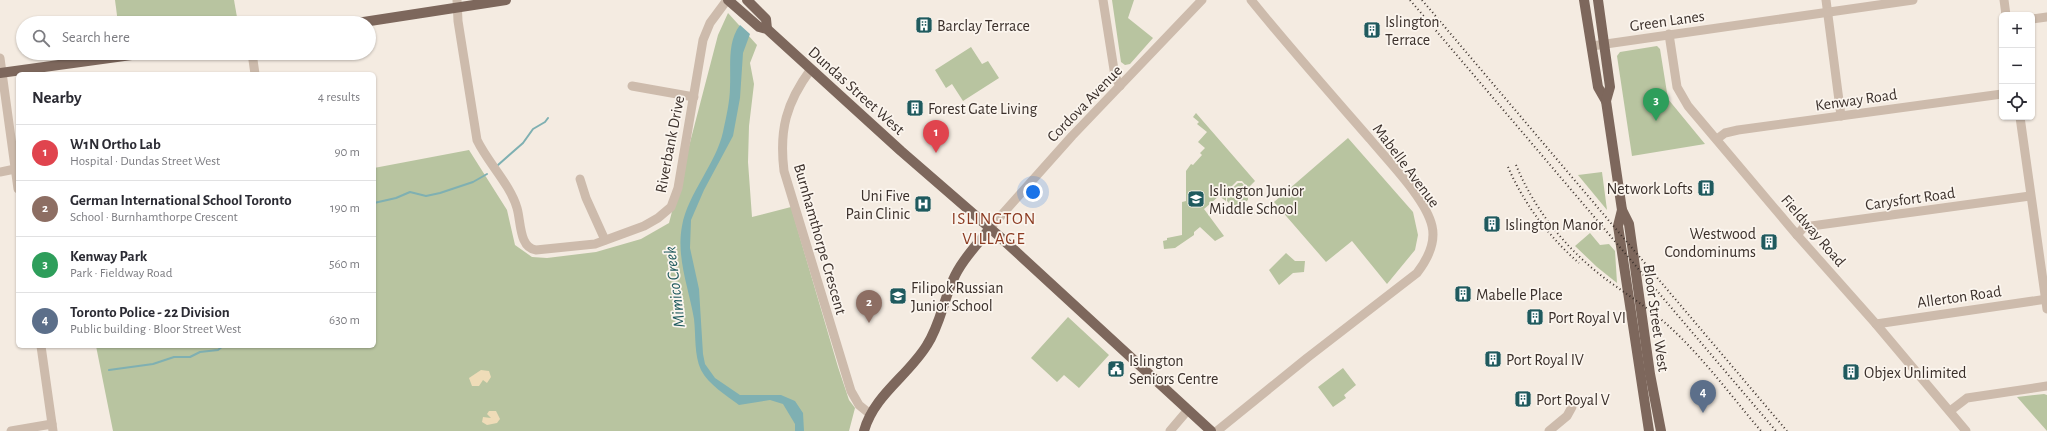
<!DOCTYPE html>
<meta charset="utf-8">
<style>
body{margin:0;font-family:"Alegreya Sans",sans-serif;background:#f7f7f7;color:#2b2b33}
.controls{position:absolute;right:12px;top:12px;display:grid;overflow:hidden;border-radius:6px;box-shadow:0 1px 3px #0004}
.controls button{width:36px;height:36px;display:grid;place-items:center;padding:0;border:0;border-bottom:1px solid #e1e1e2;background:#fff;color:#2b2b33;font:20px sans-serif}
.you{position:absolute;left:1033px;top:192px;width:14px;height:14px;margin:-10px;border:3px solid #fff;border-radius:50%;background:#1a73e8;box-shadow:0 0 0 6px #1a73e833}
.badge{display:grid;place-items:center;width:26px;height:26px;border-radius:50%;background:#2563eb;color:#fff;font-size:13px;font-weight:700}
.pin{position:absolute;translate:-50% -33px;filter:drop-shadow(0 1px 2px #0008)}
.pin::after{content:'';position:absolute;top:21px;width:14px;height:12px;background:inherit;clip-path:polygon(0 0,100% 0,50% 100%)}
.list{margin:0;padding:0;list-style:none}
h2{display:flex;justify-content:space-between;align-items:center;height:52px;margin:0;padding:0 16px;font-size:17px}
h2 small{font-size:13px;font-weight:400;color:#7c7c81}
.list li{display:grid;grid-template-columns:26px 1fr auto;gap:12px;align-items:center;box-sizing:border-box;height:56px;padding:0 16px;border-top:1px solid #e1e1e2}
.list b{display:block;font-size:15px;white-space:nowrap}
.list p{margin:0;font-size:13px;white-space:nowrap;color:#7c7c81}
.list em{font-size:13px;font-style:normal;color:#7c7c81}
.icon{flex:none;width:22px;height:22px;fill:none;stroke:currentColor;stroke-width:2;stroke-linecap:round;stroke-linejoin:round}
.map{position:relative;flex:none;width:2047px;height:431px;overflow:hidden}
.search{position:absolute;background:#fff;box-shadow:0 1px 3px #0004;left:16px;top:16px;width:360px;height:44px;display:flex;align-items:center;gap:10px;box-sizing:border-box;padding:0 14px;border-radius:22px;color:#7c7c81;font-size:15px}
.panel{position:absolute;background:#fff;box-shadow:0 1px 3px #0004;left:16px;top:72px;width:360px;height:276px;border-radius:6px}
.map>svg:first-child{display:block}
.green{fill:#b8c4a0}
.sand{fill:#efdcb8}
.water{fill:#7fb0b2}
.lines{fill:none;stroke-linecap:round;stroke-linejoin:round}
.stream{stroke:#7fb0b2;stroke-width:2}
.minor{stroke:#cdbbac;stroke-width:9}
.major{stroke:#7d675c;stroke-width:10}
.rail{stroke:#3b302b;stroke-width:2;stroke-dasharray:1 3;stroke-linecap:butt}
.labels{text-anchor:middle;stroke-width:3.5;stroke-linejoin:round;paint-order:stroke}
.street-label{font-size:16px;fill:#3b302b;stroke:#fbf5ee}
.poi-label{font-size:16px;fill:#3b302b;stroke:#fbf5ee;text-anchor:start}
.neighbourhood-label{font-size:17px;letter-spacing:1px;fill:#8c3b22;stroke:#fbf5ee}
.water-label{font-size:17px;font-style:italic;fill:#1f5a5e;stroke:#fbf5ee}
</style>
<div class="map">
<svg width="2047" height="431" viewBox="0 0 2047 431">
<rect width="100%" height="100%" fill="#f4ebe1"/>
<!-- green -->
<g class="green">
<polygon points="115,0 234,0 238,23 118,23"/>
<polygon points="1112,0 1134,0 1128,18 1153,38 1130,64 1125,65 1121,62"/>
<polygon points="728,13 757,45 750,63 754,84 749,126 748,162 752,217 791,207 838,367 849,400 855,408 849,431 113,431 96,346 374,346 374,168 469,150 507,210 515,245 532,257 547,258 596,252 641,239 669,223 718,35"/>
<polygon points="1657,46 1660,49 1668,99 1705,144 1632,156 1617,56 1620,52"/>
<polygon points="971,47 982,64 988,61 999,78 963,101 952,84 946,88 935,70"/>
<polygon points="1196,113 1255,181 1248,188 1242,181 1237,181 1226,192 1226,201 1219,196 1204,209 1224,236 1215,241 1200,227 1194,232 1194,235 1175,248 1164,249 1163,241 1167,240 1167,238 1182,235 1182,202 1186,201 1186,171 1191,164 1193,165 1202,155 1200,153 1205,148 1198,142 1207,132 1197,124 1199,122 1193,117"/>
<polygon points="1348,138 1413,212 1418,235 1415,250 1387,284 1352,241 1326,262 1274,202"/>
<polygon points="1602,172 1607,210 1578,175"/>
<polygon points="1238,183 1242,183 1248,190 1248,200 1241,205 1231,205 1227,201 1228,192"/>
<polygon points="1590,233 1600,245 1609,244 1615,251 1617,283 1597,267 1575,246"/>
<polygon points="1286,253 1295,261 1305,261 1304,272 1293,273 1279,285 1269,270"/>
<polygon points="1068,317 1109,355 1079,388 1064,375 1057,382 1031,358"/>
<polygon points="1343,368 1356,385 1344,395 1346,398 1333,407 1318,387"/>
<polygon points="2044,394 2047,395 2047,431 2017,397"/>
</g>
<!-- sand -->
<g class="sand">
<polygon points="481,370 489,371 491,377 487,383 483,380 479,386 472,386 469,378"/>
<polygon points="489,411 496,411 500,419 497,423 487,425 482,422 483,417 491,418 487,414"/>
</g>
<!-- water -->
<path class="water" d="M 740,25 L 750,34 L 743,53 L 740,98 L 733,136 L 704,190 L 691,220 L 690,248 L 699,289 L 703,354 L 705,364 L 715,378 L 740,395 L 781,395 L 795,401 L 803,413 L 804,431 L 795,431 L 795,424 L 783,404 L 770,400 L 739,405 C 726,395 709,385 701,370 C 694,355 696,336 694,319 C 689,289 676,257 682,226 C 688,193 716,164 723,132 C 726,118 730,101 730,87 C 731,66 727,42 740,25 Z"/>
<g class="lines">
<!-- stream -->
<g class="stream">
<polyline points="498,165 523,143 533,129 545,122 548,118"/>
<polyline points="374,203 396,198 410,192 426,196 440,193 473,182 487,174"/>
<polyline points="109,370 153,364 174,357 190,357 200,352 218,350 223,346"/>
</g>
<!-- minor -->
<g class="minor">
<path d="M 457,0 L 458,21 L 477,140 C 488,163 510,184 517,208 C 521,221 519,248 536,250 L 595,244 L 644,226 L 658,218 L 671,207 L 678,188 L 703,40 L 710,23 L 727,0"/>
<polyline points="1103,0 1115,76 1120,86"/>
<polyline points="1826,0 1841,116"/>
<polyline points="2004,0 2006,15"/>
<polyline points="2032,19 2047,17"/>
<polyline points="1669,34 1677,87 1688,106 1797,235 1876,324 1966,431"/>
<polyline points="1592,46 1913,0"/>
<polyline points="252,53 255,74"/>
<polyline points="0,58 18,189"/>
<path d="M 811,69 C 786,103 779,130 784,171 L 851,391 L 859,405 L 870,414"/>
<polyline points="632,86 694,97"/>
<polyline points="2020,117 2047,309"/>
<polyline points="1717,139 1725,133 1738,130 2002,94"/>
<polyline points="0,172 15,169"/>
<polyline points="580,179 586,198 605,240"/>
<polyline points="990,228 1072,136 1202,0"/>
<polyline points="1797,235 1804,227 2030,196"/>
<polyline points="1876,324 2047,299"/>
<polyline points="41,346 53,431"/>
<polyline points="1950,411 1967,398 2047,386"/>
<polyline points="11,431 52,424"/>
<polyline points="1170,431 1187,411"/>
<path d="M 1217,431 L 1307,358 L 1417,273 C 1427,260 1436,243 1432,226 C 1426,199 1388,161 1370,139 C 1330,93 1289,47 1251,0"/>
<polyline points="1549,431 1567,416 1572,407"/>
</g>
<!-- major -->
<g class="major">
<polyline points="728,0 759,27 767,29 901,151 999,236 1211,431"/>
<polyline points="747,0 766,19 767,29"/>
<polyline points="1584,0 1598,87 1606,101"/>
<polyline points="1598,0 1610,87 1606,101 1622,210 1618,226 1649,431"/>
<polyline points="357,23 506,0"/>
<polyline points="0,73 146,53"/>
<polyline points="1622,210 1629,224 1650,374 1661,431"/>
<path d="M 864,431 C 874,395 908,376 927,345 C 940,325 943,302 953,280 C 961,261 977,245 990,228"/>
</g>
<!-- rail -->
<g class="rail">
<polyline points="1410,0 1776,431"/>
<polyline points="1422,0 1787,431"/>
<path d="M 1516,165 C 1535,211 1567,250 1607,280 C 1629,296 1653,311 1673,330 C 1705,360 1732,397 1761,431"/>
<path d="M 1508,167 C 1524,204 1549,237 1579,263"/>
</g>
</g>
<!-- icons -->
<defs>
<g id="building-square" transform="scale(0.9)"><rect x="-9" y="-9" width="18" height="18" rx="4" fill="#1f5a5e" stroke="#fbf5ee"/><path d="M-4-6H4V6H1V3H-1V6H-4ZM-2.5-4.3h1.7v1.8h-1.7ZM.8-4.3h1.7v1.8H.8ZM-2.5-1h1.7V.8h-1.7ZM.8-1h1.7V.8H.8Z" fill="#fff"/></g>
<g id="school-square" transform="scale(0.9)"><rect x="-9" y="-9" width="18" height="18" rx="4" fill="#1f5a5e" stroke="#fbf5ee"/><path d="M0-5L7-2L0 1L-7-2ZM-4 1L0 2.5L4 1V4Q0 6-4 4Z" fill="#fff"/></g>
<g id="hospital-square" transform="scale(0.9)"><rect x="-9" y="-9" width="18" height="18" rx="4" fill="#1f5a5e" stroke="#fbf5ee"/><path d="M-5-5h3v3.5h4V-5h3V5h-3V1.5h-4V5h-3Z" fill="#fff"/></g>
<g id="civic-square" transform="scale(0.9)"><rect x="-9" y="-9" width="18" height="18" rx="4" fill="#1f5a5e" stroke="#fbf5ee"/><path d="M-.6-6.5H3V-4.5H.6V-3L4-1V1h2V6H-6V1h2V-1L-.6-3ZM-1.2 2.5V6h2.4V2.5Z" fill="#fff"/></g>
</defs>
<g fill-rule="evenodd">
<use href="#building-square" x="924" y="25"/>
<use href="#building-square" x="1372" y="30"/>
<use href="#building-square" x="915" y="108"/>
<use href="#building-square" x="1706" y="188"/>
<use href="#school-square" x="1196" y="199"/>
<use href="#hospital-square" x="923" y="204"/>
<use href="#building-square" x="1492" y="224"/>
<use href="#building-square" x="1769" y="242"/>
<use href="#building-square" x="1463" y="294"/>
<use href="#school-square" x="898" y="296"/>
<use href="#building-square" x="1535" y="317"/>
<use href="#building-square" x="1493" y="359"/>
<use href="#civic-square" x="1116" y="369"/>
<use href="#building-square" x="1851" y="372"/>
<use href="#building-square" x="1523" y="399"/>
</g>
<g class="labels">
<!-- street labels -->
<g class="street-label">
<text transform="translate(1667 20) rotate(-8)" y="6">Green Lanes</text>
<text transform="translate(857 90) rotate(42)" y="6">Dundas Street West</text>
<text transform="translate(1856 99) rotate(-8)" y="6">Kenway Road</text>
<text transform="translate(1084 103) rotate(-46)" y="6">Cordova Avenue</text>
<text transform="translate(669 144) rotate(-79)" y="6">Riverbank Drive</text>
<text transform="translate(1407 165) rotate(53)" y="6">Mabelle Avenue</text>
<text transform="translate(1910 198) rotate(-8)" y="6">Carysfort Road</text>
<text transform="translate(1814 230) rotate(49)" y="6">Fieldway Road</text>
<text transform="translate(821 239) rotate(74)" y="6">Burnhamthorpe Crescent</text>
<text transform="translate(1959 296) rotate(-8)" y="6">Allerton Road</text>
<text transform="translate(1657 318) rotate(82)" y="6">Bloor Street West</text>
</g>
<!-- poi labels -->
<g class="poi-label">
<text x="1385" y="27">Islington<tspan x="1385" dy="18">Terrace</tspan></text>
<text x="937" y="31">Barclay Terrace</text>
<text x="928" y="114">Forest Gate Living</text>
<text x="1693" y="194" text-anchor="end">Network Lofts</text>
<text x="1209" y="196">Islington Junior<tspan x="1209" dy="18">Middle School</tspan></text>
<text x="910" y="201" text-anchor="end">Uni Five<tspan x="910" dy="18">Pain Clinic</tspan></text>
<text x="1505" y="230">Islington Manor</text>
<text x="1756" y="239" text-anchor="end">Westwood<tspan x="1756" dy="18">Condominums</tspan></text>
<text x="911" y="293">Filipok Russian<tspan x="911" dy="18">Junior School</tspan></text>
<text x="1476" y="300">Mabelle Place</text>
<text x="1548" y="323">Port Royal VI</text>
<text x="1506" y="365">Port Royal IV</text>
<text x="1129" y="366">Islington<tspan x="1129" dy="18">Seniors Centre</tspan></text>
<text x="1864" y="378">Objex Unlimited</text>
<text x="1536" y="405">Port Royal V</text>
</g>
<!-- neighbourhood labels -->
<g class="neighbourhood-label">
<text x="994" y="224">ISLINGTON<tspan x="994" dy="20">VILLAGE</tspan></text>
</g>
<!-- water labels -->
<g class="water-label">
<text transform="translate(674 287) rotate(-97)" y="6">Mimico Creek</text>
</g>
</g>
</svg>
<div class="controls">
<button>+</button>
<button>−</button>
<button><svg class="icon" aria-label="locate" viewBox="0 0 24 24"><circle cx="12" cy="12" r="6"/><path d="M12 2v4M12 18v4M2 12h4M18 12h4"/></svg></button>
</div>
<div class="you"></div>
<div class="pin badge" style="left:936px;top:153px;background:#e0444e">1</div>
<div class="pin badge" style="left:869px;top:323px;background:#8d6e63">2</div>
<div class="pin badge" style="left:1656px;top:121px;background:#2e9e5b">3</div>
<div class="pin badge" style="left:1703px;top:413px;background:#5c6f8a">4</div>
<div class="search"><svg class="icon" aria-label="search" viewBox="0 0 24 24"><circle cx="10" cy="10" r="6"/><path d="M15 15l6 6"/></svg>Search here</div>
<section class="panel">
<h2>Nearby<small>4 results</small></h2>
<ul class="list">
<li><span class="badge" style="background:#e0444e">1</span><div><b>W1N Ortho Lab</b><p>Hospital · Dundas Street West</p></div><em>90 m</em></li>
<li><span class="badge" style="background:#8d6e63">2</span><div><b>German International School Toronto</b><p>School · Burnhamthorpe Crescent</p></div><em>190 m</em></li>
<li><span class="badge" style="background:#2e9e5b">3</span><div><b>Kenway Park</b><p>Park · Fieldway Road</p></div><em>560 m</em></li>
<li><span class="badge" style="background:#5c6f8a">4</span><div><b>Toronto Police - 22 Division</b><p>Public building · Bloor Street West</p></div><em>630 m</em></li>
</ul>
</section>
</div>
